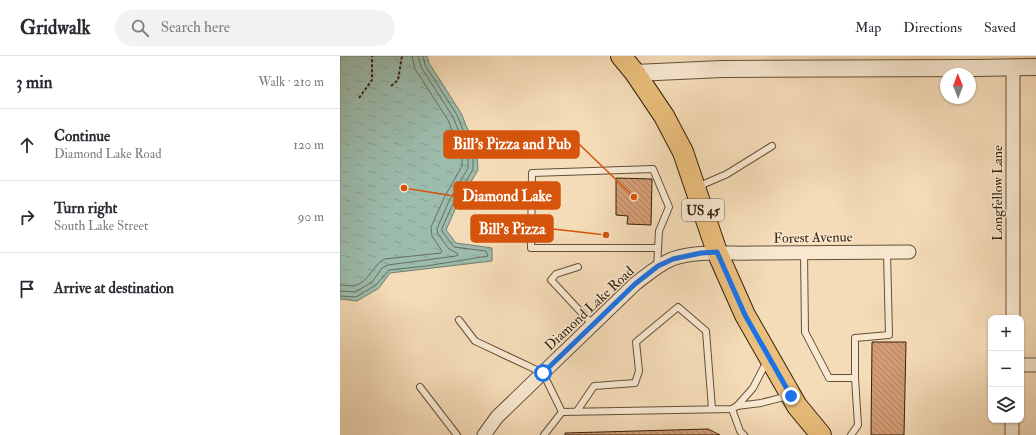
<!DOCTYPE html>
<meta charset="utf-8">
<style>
body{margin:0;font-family:"IM FELL Double Pica",serif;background:#f2f2f3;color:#2b2b33}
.controls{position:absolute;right:12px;bottom:12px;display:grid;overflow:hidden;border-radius:8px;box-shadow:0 1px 3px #0004}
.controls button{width:36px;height:36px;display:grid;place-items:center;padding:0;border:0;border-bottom:1px solid #e1e1e2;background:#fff;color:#2b2b33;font:20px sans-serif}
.compass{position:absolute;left:600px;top:12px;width:36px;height:36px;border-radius:50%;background:#fff;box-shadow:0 1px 3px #0004;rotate:359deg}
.stop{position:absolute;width:12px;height:12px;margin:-9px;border:3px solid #1a73e8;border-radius:50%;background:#fff}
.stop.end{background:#1a73e8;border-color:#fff;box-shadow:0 1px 4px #0008}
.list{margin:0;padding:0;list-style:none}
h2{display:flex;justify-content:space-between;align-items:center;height:52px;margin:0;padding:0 16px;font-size:17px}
h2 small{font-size:13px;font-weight:400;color:#7c7c81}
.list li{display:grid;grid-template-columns:26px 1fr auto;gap:12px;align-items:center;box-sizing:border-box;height:72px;padding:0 16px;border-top:1px solid #e1e1e2}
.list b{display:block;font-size:15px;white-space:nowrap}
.list p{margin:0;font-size:13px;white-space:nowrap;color:#7c7c81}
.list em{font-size:13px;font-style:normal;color:#7c7c81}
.icon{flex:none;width:22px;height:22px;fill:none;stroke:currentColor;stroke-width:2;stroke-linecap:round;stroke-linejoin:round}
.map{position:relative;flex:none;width:696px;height:379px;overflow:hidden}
header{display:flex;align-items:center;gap:24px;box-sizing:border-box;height:56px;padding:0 20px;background:#fff;border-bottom:1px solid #e1e1e2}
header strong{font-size:19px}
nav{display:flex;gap:22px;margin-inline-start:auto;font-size:14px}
.search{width:280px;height:36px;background:#f2f2f3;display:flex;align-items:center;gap:10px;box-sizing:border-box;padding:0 14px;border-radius:22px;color:#7c7c81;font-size:15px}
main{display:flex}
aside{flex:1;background:#fff}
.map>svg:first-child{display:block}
.water{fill:url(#water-ripples);stroke:#727e6c}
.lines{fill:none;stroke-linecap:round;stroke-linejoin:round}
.shore{stroke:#686f5c;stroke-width:1}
.building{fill:url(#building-back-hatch);stroke:#34220a}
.service-casing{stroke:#645036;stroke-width:8}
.minor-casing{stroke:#645036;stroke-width:15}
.tertiary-casing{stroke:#645036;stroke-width:18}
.primary-casing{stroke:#34220a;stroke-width:22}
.path{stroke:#34220a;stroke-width:2;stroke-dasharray:3 2;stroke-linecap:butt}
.service{stroke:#f8e8d1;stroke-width:6}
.minor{stroke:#f8e8d1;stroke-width:13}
.tertiary{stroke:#f8e8d1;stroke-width:16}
.primary{stroke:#eabe7c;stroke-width:20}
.route{stroke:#1a73e8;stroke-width:5}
.labels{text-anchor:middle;stroke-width:3;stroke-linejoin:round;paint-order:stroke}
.shield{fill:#f8e8d1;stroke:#6f5d46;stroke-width:1}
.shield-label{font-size:13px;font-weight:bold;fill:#34220a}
.street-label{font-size:14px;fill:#34220a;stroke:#f8e8d1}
.leader{fill:none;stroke:#d6540c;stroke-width:1.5}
.callout-dot{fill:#d6540c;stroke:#f8e8d1;stroke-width:1.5}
.callout{fill:#d6540c;stroke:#d6540c;stroke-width:1.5}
.callout-label{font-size:15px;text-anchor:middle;font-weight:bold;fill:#fff}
</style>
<header>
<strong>Gridwalk</strong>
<div class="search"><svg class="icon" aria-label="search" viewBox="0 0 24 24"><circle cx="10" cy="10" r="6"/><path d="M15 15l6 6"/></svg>Search here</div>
<nav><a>Map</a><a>Directions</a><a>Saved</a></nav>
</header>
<main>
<aside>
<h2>3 min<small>Walk · 210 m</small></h2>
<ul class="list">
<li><svg class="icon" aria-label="ahead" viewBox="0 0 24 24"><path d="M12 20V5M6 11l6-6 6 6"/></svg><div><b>Continue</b><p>Diamond Lake Road</p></div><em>120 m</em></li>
<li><svg class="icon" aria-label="right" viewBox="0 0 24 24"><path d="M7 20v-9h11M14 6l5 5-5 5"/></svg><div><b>Turn right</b><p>South Lake Street</p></div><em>90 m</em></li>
<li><svg class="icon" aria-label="arrive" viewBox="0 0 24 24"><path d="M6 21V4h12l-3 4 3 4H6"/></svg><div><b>Arrive at destination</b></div></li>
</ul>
</aside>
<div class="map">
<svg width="696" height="379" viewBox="0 0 696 379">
<defs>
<pattern id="water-ripples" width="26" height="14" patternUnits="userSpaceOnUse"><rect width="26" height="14" fill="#9cbcad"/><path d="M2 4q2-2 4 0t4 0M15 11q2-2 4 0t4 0" fill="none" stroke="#87a194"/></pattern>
<pattern id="building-back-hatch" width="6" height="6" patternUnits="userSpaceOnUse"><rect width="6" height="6" fill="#d59d76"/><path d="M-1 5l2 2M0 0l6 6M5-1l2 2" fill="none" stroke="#ae805f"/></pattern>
</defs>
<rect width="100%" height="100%" fill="#f5dcb8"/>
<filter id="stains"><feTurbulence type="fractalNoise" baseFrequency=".005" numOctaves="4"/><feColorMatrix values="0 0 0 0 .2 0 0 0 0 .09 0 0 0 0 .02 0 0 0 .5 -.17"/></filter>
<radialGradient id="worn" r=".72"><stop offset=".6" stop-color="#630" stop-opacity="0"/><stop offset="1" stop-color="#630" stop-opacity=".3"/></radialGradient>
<!-- water -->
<polygon class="water" points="0,0 87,0 89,7 121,57 137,96 138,114 117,149 106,174 116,187 152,192 152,205 50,217 39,232 17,245 0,243"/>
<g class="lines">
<!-- shore -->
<g class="shore">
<path d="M 0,229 C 4,229 9,230 13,230 C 28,228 33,209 44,203 L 101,197 L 102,195 L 92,180 L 91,171 L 104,142 L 122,110 L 122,100 L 108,64 L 75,13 L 72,0"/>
<polyline points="0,235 15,236 32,226 42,212 48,209 116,200 118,199 117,197 109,193 98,178 97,173 109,145 128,112 128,98 113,61 81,11 78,0"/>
<polyline points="0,240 16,241 36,229 49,214 86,210 148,200 146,195 114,191 102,175 102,172 113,148 133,113 133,98 117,59 85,9 83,0"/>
</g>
</g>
<!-- building -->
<g class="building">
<polygon points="276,122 312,123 311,169 287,168 288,160 276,159"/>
<polygon points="532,286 566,286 564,379 531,379"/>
<polygon points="368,373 380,379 225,379 225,377"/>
</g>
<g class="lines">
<!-- service casing -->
<g class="service-casing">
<g id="service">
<polyline points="357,131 387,118 432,90"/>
<polyline points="464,197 465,276 489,322 515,322 518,369 511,379"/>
<polyline points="238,211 216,218 211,224 253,269"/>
<polyline points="317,211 319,175 329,151 313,113 192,117 191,192 318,192"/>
<polyline points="119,264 135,285 203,317 222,356 204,379"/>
<polyline points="427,305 413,332 397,350 421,347 448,340"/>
<polyline points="515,322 515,282 549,279 547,196"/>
<polyline points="80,331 117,379"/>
<polyline points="392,353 400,375 404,379"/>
<polyline points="237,355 254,330 295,327 299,315 296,286 338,251 366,275 372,353"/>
<polyline points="222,356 392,353 397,350"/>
</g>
</g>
<!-- minor casing -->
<g class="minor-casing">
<g id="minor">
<polyline points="673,262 673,11"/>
<polyline points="681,309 696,309"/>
<path d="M 144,379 L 157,361 L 295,228 C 307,219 318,209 332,203 C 358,194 387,198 414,197 C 465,197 517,196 569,196"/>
<polyline points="672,379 672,364"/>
</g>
</g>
<!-- tertiary casing -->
<g class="tertiary-casing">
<polyline id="tertiary" points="295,17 382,13 635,12 696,11"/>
</g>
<!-- primary casing -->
<g class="primary-casing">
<polyline id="primary" points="281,0 295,17 324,60 343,96 377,196 405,259 457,350 481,379"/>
</g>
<!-- path -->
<g class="path">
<polyline points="51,30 58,24 62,0"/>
<polyline points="19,42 32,24 32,0"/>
</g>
<!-- service -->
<use href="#service" class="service"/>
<!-- minor -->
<use href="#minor" class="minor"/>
<!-- tertiary -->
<use href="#tertiary" class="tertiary"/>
<!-- primary -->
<use href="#primary" class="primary"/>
</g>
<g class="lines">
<!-- route -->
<polyline class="route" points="203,317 295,228 318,210 333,203 361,197 377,196 405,259 451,340"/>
</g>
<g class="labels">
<!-- shield labels -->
<rect class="shield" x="342" y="143" width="42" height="22" rx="3"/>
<g class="shield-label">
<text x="363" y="159">US 45</text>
</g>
<!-- street labels -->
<g class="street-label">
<text transform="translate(657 137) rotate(-90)" y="5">Longfellow Lane</text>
<text transform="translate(473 181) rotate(-1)" y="5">Forest Avenue</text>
<text transform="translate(249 252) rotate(-43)" y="5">Diamond Lake Road</text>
</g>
</g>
<!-- callouts -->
<path class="leader" d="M294 141L239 88M64 132L114 140M266 179L213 173"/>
<g class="callout-dot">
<circle cx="294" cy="141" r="4"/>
<circle cx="64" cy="132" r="4"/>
<circle cx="266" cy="179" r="4"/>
</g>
<g class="callout">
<rect x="104" y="75" width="135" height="27" rx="4"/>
<rect x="114" y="126" width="106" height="27" rx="4"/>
<rect x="131" y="159" width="82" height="27" rx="4"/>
</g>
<g class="callout-label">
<text x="172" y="93">Bill's Pizza and Pub</text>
<text x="167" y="145">Diamond Lake</text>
<text x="172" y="178">Bill's Pizza</text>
</g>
<rect width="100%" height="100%" filter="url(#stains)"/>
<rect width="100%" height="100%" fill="url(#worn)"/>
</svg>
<div class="controls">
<button>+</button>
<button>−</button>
<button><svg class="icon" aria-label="layers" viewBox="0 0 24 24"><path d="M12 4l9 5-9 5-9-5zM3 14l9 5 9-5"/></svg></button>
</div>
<svg class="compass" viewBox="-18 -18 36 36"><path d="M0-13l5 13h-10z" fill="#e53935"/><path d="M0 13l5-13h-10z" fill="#7c7c81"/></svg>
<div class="stop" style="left:203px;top:317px"></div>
<div class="stop end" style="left:451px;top:340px"></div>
</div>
</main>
